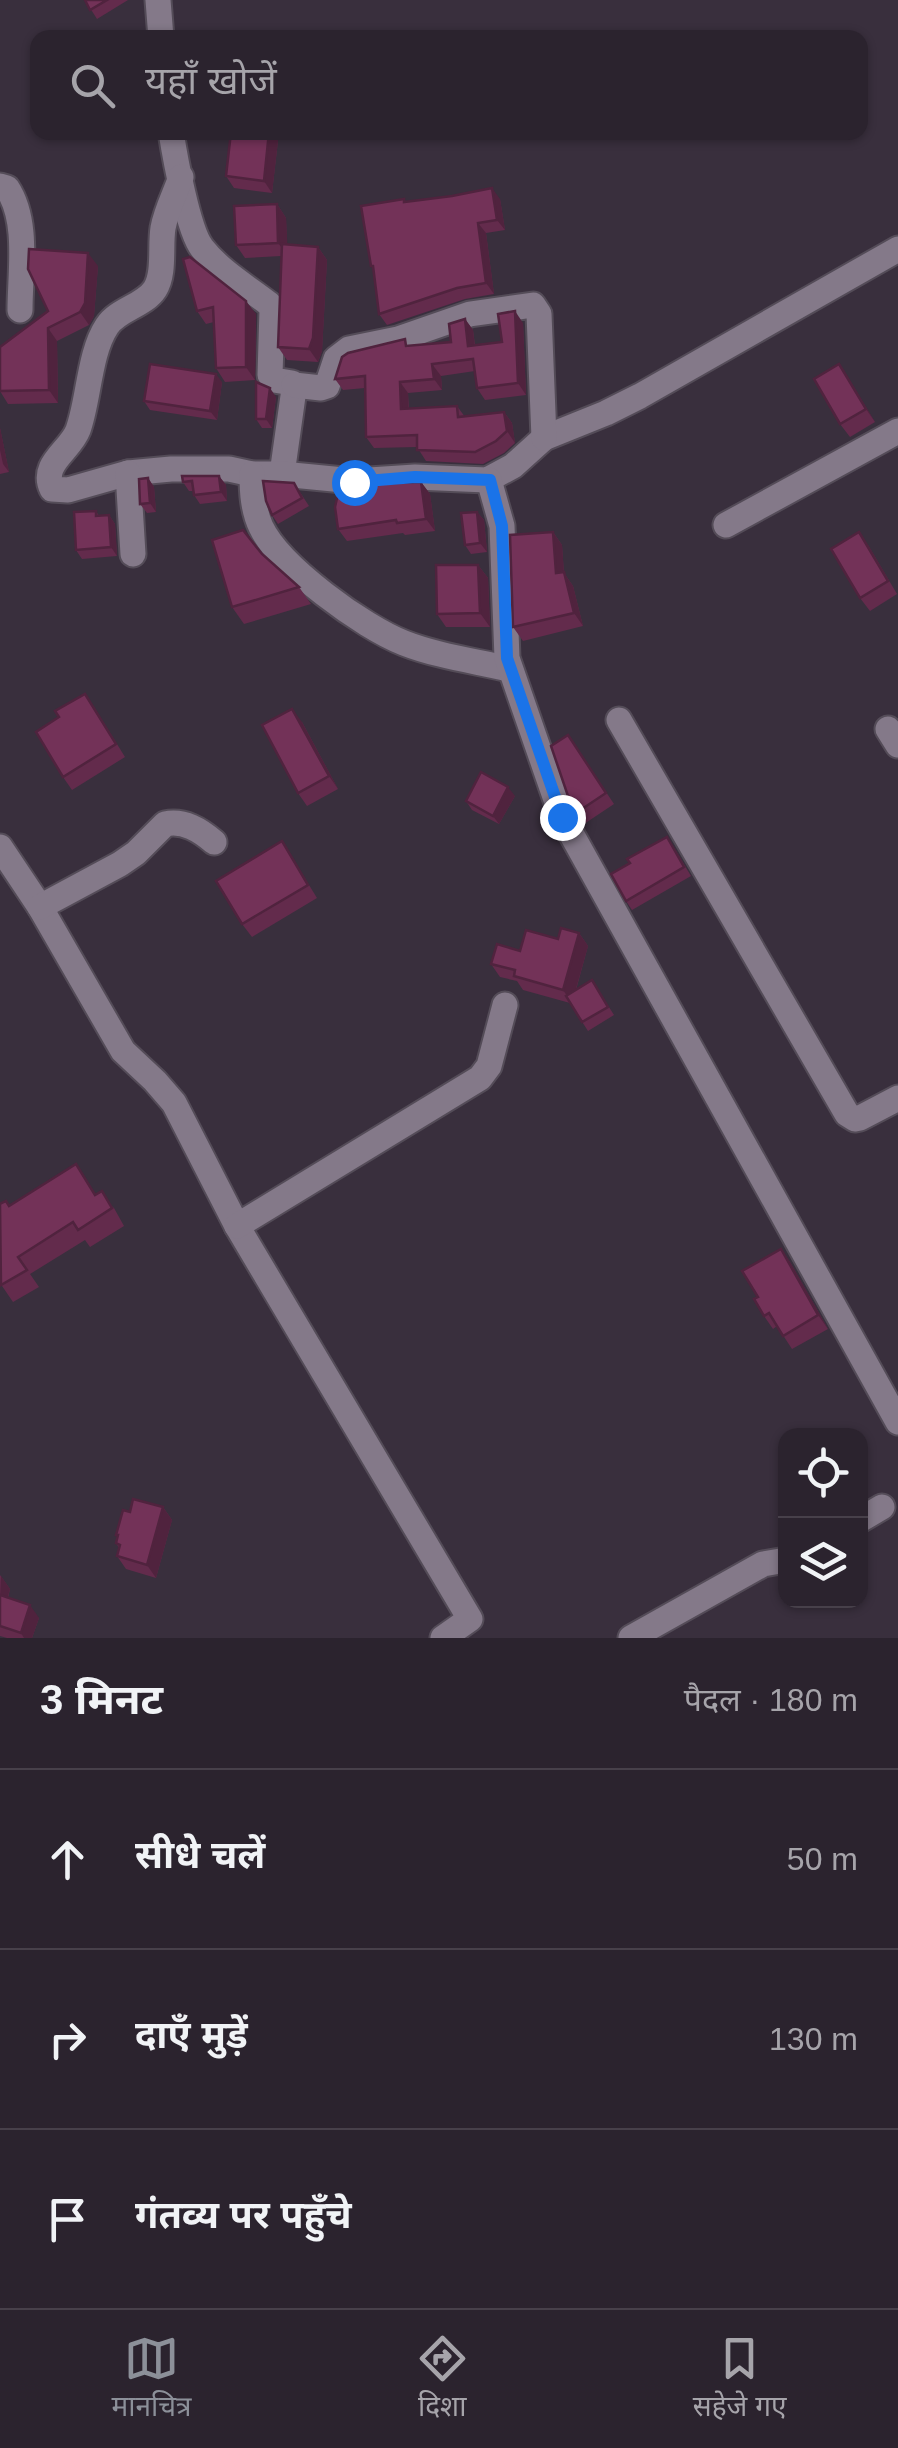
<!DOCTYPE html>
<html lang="hi">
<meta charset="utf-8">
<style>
body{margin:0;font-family:Arial,"Noto Sans Devanagari",sans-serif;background:#372f3a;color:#f1f3f6}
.controls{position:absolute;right:30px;bottom:30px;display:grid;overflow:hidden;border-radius:20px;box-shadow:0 2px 8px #0004}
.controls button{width:90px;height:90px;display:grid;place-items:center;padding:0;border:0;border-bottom:2px solid #47404a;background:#2b232e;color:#f1f3f6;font:50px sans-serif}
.stop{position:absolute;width:30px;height:30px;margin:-22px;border:8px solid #1a73e8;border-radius:50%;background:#fff}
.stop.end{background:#1a73e8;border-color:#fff;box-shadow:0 2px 10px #0008}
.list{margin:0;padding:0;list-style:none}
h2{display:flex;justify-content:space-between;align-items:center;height:130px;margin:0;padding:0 40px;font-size:42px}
h2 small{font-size:32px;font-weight:400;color:#a6a4aa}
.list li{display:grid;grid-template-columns:65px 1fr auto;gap:30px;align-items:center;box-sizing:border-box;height:180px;padding:0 40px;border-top:2px solid #47404a}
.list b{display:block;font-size:38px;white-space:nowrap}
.list em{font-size:32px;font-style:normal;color:#a6a4aa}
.icon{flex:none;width:55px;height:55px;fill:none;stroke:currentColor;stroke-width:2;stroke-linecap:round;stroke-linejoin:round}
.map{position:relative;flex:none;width:898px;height:1638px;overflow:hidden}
.search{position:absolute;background:#2b232e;box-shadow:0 2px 8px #0004;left:30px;right:30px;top:30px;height:110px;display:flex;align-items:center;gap:25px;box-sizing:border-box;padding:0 35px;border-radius:20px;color:#a6a4aa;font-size:38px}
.sheet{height:670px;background:#2b232e}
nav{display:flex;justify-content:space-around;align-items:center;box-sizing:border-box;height:140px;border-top:2px solid #47404a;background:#2b232e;font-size:28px;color:#a6a4aa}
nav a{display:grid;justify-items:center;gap:5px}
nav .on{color:#8c9099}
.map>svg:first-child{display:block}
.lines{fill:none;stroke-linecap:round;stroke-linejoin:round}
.minor-casing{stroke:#544c58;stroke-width:29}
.minor{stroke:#847989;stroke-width:25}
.wall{fill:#632b4c}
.shaded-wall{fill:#50233e}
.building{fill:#733258;stroke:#50233e;stroke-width:2.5}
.route{stroke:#1a73e8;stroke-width:12}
</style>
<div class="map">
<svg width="898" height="1638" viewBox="0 0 898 1638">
<rect width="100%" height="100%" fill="#392f3d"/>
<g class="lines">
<!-- minor casing -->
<g class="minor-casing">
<g id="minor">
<polyline points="158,0 161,38"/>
<path d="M 171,132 C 175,157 188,230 202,248 C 219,270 247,287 269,304 L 272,310 L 270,375 L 274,380 L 292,383 L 294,389 L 282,474"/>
<path d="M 181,177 C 175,194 166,211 163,228 C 160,246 165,273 155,289 C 144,306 118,309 107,326 C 89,353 89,400 78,430 C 70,451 40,464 52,489 L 68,490 L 128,473 L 171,469 L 229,469 L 252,474 L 282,474 L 354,481 L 415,477 L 487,480 L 513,466 L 544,438 L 606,413 L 640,396 L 898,249"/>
<path d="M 0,186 L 7,188 C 29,221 20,272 20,310"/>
<polyline points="294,385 321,388 327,386 336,359 349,349 398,339 470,314 533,305 539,314 544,438"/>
<polyline points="128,473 133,554"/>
<path d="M 252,474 C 252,492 253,510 261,527 C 280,567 363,627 404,643 C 437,656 475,661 509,669"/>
<polyline points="489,480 502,526 507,658 562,817 898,1422"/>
<polyline points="726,525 898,431"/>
<polyline points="619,720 847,1114 855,1119 860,1118 898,1098"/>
<polyline points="888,729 898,745"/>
<polyline points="0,847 40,907 123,1051 155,1081 174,1103 237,1226 470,1619 443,1638"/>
<path d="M 40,907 L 120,864 L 136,853 L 165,824 C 184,820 200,830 214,842"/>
<polyline points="237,1226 480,1078 489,1066 505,1005"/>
<polyline points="860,1520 882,1507"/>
<polyline points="631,1638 763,1564 786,1560"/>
</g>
</g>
<!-- minor -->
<use href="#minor" class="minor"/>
</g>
<!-- wall -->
<g class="wall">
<polygon points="85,0 128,0 97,19"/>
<polygon points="231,132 279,132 272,193 234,188 226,176"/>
<polygon points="404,199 406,202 500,199 505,230 486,233 494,294 465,299 387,325 379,314 374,270 371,266"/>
<polygon points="277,204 286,218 287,245 318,247 327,260 322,351 318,362 287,360 278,347 281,256 245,258 236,245"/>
<polygon points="183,259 256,314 255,380 225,382 216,368 214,322 206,324 197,311"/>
<polygon points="98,266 94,316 89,325 57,341 58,403 8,404 0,391 48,311"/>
<polygon points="465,319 473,330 475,345 502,342 523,323 526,395 485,400 477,388 475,371 441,376 442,390 408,393 409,409 457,406 465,417 504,412 512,423 515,443 504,453 483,464 426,461 417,447 374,448 366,437 365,388 343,390 335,379 409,346 451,342"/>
<polygon points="839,364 875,422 850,437 840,424"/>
<polygon points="222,382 217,420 150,410 144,401"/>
<polygon points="276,397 272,428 262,428 256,419"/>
<polygon points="0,428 9,472 0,474"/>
<polygon points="219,476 226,485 227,501 200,504 194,495 193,491 189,491 183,482"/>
<polygon points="148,478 154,487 156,512 147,513 140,504"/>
<polygon points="421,482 430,494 435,531 405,535 403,533 347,541 338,529"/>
<polygon points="294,483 309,506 278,524 272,515"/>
<polygon points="96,511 99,516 109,515 115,524 117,556 82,559 76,550"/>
<polygon points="477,512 484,520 487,552 471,554 465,545"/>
<polygon points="553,532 562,545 564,573 573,586 583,626 523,641 513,627"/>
<polygon points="868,545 897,594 870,611 860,598"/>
<polygon points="262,554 299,587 311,604 244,624 232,607"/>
<polygon points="478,565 488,578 490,627 446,627 437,614"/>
<polygon points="94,707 125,757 72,790 63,777"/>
<polygon points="302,722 338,789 307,806 298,793"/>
<polygon points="568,735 614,804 584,824 576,813"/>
<polygon points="515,796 499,824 472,810 466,801"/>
<polygon points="282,841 317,898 252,937 242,924"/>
<polygon points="673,846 691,876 632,910 626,901"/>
<polygon points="579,933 588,946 576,990 592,980 614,1015 588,1031 570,1003 523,990 517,981 500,977 491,964 520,951"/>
<polygon points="96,1194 114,1208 124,1226 90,1247 85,1240 30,1274 39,1287 13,1302 0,1283 9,1206"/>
<polygon points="781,1249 790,1262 828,1329 792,1349 777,1326 773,1329 764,1316 758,1297"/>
<polygon points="163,1507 172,1520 156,1578 126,1569 117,1556 119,1548 116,1543 118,1537 116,1535 130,1512"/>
<polygon points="0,1575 10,1589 8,1598 39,1618 32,1638 7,1638 0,1636"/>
</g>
<!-- shaded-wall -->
<g class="shaded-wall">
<polygon points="269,132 279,132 272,193 264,181"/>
<polygon points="492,188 500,199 505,230 497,220"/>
<polygon points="277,204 286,218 288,256 278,243"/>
<polygon points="478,223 486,233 494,294 486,283"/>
<polygon points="318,247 327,260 322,351 318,362 309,349"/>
<polygon points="88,253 98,266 94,316 89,325 80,312"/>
<polygon points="246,301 256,314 255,380 246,367"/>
<polygon points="515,311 523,323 526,395 518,383"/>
<polygon points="465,319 473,330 476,357 468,346"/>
<polygon points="48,328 57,341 58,403 49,390"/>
<polygon points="432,364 441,376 442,390 434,379"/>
<polygon points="839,364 848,377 875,422 866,409"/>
<polygon points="216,374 222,382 217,420 210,411"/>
<polygon points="400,382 408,393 409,421 401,409"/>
<polygon points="270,388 276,397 272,428 266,419"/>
<polygon points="504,412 512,423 515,443 507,431"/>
<polygon points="0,428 9,472 3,464 0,450"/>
<polygon points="219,476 226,485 227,501 221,492"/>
<polygon points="148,478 154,487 156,512 150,503"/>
<polygon points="421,482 430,494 435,531 426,519"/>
<polygon points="477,512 484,520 487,552 480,543"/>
<polygon points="109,515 115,524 117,556 111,547"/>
<polygon points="553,532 562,545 564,573 573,586 583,626 574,613 556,573"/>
<polygon points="478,565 488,578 490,627 480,613"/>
<polygon points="292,709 302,722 338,789 329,776"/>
<polygon points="508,787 515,796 499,824 493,816"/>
<polygon points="579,933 588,946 572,1003 563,990"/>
<polygon points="781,1249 790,1262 828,1329 818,1315"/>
<polygon points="163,1507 172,1520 156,1578 147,1565"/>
<polygon points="1,1576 10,1589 5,1607 0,1600"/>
<polygon points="30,1605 39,1618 32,1638 24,1638 21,1633"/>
</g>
<!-- building -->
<g class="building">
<polygon points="85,0 107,0 90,10"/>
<polygon points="231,132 269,132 264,181 226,176"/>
<polygon points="492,188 497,220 478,223 486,283 457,288 379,314 373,266 371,266 361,206 404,199 404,202 452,196"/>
<polygon points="277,204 278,243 236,245 234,206"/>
<polygon points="282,244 318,247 313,338 309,349 278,347"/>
<polygon points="29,249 88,253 85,303 80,312 48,328 49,390 0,391 0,347 48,311 28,269"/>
<polygon points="190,257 246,301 246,367 216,368 213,307 197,311 183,259"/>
<polygon points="515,311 518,383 477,388 473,359 432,364 434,379 400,382 401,409 457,406 458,417 504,412 507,431 496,441 475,452 417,450 417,435 366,437 365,376 335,379 342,357 348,353 405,339 406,346 451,342 449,324 465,319 468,346 502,342 498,314"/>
<polygon points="150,364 216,374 210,411 144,401"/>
<polygon points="839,364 866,409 840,424 814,379"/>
<polygon points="256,382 270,388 266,419 256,419"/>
<polygon points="182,476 219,476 221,492 194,495 192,481 183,482"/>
<polygon points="148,478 150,503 140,504 139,479"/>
<polygon points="263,481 294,483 302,498 272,515 266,501"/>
<polygon points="421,482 426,519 397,523 396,520 338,529 335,507 340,485"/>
<polygon points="96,511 96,516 109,515 111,547 76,550 74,512"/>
<polygon points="477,512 480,543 465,545 461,513"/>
<polygon points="243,530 262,554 299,587 232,607 212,540"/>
<polygon points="553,532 556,573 564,572 574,613 513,627 510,535"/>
<polygon points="859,532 888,581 860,598 831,549"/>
<polygon points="436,565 478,565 480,613 437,614"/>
<polygon points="85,694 116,744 63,777 36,732 59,717 55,711"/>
<polygon points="292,709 329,776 298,793 262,725"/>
<polygon points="568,735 606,793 576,813 569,799 551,746"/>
<polygon points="481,772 508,787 493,816 466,801"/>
<polygon points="667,837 684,867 626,901 611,874 630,863 627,859"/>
<polygon points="282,841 308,885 242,924 216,881"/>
<polygon points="561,928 579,933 563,990 514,976 515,970 491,964 497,944 520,951 526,930 558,939"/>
<polygon points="592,980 608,1007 582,1022 566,996"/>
<polygon points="76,1164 95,1195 102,1191 112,1208 78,1230 73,1222 18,1257 27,1270 1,1285 0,1204 6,1201 9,1206"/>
<polygon points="781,1249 818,1315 783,1336 769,1313 764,1316 754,1299 758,1297 742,1271"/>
<polygon points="133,1499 163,1507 147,1565 117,1556 120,1545 116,1543 118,1535 116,1535 123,1510 130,1512"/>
<polygon points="0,1595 30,1605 21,1633 0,1626"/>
</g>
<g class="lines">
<!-- route -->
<polyline class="route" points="354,482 415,477 490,480 502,526 507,658 562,817"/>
</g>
</svg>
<div class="controls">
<button><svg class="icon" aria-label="locate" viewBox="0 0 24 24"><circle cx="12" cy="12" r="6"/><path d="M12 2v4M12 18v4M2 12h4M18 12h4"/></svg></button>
<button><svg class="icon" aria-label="layers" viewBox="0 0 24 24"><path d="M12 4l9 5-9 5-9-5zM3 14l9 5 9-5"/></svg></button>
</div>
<div class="stop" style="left:354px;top:482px"></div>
<div class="stop end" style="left:562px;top:817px"></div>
<div class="search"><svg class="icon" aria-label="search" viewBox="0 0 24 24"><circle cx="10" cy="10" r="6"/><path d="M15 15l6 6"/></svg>यहाँ खोजें</div>
</div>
<section class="sheet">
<h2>3 मिनट<small>पैदल · 180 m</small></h2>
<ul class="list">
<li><svg class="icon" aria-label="ahead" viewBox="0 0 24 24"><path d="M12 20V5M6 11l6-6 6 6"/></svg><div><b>सीधे चलें</b></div><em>50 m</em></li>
<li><svg class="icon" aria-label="right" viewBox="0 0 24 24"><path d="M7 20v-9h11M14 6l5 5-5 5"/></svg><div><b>दाएँ मुड़ें</b></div><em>130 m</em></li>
<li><svg class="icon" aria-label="arrive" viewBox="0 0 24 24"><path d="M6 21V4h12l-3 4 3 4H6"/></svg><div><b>गंतव्य पर पहुँचे</b></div></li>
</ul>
</section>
<nav>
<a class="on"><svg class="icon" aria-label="map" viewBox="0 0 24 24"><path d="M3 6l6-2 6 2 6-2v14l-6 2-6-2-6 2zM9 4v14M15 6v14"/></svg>मानचित्र</a>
<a><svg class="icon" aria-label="directions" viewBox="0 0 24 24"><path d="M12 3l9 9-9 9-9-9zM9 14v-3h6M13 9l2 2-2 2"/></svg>दिशा</a>
<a><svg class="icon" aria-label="saved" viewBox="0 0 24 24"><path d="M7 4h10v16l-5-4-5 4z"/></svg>सहेजे गए</a>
</nav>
